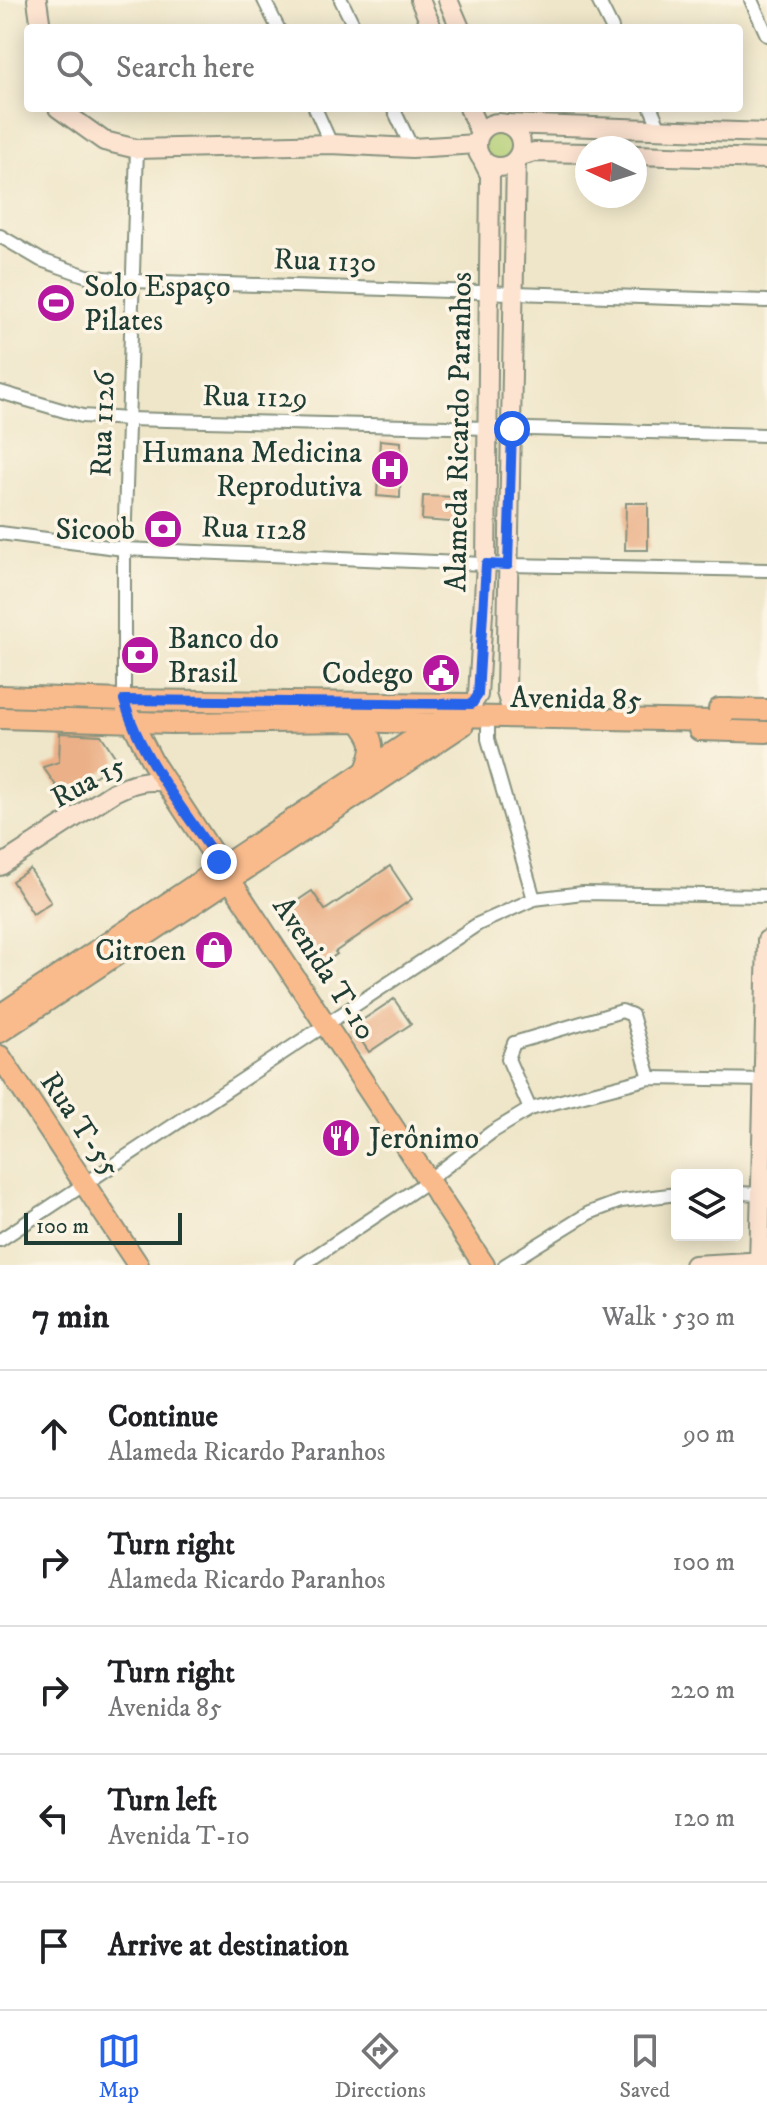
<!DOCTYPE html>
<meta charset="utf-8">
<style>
body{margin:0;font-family:"IM FELL DW Pica",serif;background:#f2f2f2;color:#202124}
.controls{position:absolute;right:24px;bottom:24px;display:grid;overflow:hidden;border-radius:8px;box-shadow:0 4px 20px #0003}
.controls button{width:72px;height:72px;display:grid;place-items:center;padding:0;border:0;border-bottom:2px solid #e0e0e0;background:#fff;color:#202124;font:40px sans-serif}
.compass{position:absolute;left:575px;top:136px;width:72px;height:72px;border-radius:50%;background:#fff;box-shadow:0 4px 20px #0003;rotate:274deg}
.scale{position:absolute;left:24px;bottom:20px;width:158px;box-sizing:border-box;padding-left:8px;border:4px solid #1f3d34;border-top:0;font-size:22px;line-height:28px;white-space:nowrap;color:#1f3d34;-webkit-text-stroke:6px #fcf5e5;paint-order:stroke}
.stop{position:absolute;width:24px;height:24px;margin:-18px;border:6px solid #2563eb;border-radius:50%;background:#fff}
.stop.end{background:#2563eb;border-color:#fff;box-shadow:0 2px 8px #0008}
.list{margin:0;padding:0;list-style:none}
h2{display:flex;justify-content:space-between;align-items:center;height:104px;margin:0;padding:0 32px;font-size:34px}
h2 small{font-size:26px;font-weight:400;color:#757577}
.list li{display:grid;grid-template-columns:52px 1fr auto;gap:24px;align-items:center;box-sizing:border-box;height:128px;padding:0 32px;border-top:2px solid #e0e0e0}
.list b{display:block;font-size:30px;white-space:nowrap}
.list p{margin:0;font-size:26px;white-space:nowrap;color:#757577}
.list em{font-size:26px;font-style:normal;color:#757577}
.icon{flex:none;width:44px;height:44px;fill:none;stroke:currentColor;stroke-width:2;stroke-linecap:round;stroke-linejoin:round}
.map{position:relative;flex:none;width:767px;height:1265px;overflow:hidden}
.search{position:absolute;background:#fff;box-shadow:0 4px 20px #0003;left:24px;right:24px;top:24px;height:88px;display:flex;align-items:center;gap:20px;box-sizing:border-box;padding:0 28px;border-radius:8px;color:#757577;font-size:30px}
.sheet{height:744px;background:#fff}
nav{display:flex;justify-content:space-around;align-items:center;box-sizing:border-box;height:112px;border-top:2px solid #e0e0e0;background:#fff;font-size:22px;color:#757577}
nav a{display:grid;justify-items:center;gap:4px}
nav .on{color:#2563eb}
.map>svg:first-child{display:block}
.green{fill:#b2cd73;stroke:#688554;stroke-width:2}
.building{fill:#ebb087}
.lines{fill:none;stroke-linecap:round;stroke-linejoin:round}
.street-casing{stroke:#87927e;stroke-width:16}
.secondary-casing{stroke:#87927e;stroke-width:22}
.primary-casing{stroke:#87927e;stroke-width:24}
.street{stroke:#fff;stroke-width:12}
.secondary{stroke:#fde4d1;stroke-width:18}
.primary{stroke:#fabb8c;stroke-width:20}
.route{stroke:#2563eb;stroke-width:10}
.labels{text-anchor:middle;stroke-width:7;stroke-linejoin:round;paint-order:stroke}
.street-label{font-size:30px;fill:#1f3d34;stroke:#fcf5e5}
.poi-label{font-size:30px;fill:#1f3d34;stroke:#fcf5e5;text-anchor:end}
</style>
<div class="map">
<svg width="767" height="1265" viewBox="0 0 767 1265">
<rect width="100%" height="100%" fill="#fcf5e5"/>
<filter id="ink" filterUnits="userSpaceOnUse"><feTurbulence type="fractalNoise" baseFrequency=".0125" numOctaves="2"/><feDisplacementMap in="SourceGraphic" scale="16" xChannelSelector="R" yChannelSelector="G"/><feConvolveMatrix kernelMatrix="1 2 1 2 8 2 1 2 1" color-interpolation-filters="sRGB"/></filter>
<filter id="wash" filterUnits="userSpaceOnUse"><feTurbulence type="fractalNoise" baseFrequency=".006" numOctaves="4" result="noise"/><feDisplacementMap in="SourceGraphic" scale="32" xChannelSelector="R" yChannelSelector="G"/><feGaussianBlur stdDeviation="1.8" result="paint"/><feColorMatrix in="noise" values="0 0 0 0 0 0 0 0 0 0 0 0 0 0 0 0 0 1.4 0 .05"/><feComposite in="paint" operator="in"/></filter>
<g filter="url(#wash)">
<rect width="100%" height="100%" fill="#efe6c9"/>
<!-- green -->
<circle class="green" cx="498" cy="146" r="15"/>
<g id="blocks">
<!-- building -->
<g class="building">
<polygon points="380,440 401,442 400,498 377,496"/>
<polygon points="423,496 461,497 464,523 422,520"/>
<polygon points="626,503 648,503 648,550 625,550"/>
<polygon points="60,733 101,735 118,761 64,797 43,767 59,762"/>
<polygon points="390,866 412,899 335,952 337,954 316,969 279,913 312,891 325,910"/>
<polygon points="30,869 51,902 33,914 12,881"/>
<polygon points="394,999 411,1024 369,1052 352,1027"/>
</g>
</g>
</g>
<g filter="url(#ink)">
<use href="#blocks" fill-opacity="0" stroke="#87927e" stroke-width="2"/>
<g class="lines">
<!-- street casing -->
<g class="street-casing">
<g id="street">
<polyline points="264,0 278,28"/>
<polyline points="341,0 355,28"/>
<polyline points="598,0 612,28"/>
<polyline points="751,0 767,35"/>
<polyline points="315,108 331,144"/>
<polyline points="393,108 412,148"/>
<polyline points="651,108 661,131"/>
<polyline points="0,236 41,260 87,276 132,281 767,301"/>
<polyline points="0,392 82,416 128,419 767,435"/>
<polyline points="0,533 124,549 508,565 767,570"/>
<polyline points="124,700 124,549 137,149"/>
<polyline points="488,725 488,739 534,899"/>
<polyline points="530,1109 508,1059 514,1043 622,1011 632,1015 650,1078"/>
<polyline points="737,1193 761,1194"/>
<polyline points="0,1240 478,924 534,899 583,893 767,896"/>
<polyline points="302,1265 419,1187 492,1132 530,1109 650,1078 767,1080"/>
<polyline points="505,1265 589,1213 621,1201 677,1194"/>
</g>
</g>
<!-- secondary casing -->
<g class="secondary-casing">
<g id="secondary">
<polyline points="37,0 41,28"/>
<polyline points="420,0 432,28"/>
<polyline points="448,0 460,28"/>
<polyline points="58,108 104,141 137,149 331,144 412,148 477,144"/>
<polyline points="469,108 480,133"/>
<circle cx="499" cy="145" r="22"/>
<polyline points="506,124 767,133"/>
<polyline points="635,155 767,159"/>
<polyline points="518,157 534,152 587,153"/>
<polyline points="472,704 478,695 486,564 490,175 483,161"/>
<polyline points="510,705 506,692 516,160"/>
<path d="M 0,866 L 114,792 C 132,783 145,779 166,782"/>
<polyline points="694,1265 767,1261"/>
<polyline points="759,1265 767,940"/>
</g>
</g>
<!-- primary casing -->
<g class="primary-casing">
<g id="primary">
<polyline points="0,696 124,700 467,704"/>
<polyline points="719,709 767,710"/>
<polyline points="127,712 153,763 484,1265"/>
<polyline points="0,718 171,723 359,721 439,724"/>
<path d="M 359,721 C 375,741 375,746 366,770"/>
<polyline points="699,730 767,732"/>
<polyline points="0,1015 448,716 716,721 729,709"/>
<polyline points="0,1032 463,725"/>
<polyline points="0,1056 138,1265"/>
</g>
</g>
<!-- street -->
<use href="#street" class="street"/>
<!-- secondary -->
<use href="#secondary" class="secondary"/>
<!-- primary -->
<use href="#primary" class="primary"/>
</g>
</g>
<g class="lines" filter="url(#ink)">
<!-- route -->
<path class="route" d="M 219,862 C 186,812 140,757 124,700 L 472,704 L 478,695 L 486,564 L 508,565 L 512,429"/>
</g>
<!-- icons -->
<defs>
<g id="stadium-disc" transform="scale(2)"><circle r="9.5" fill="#b5179e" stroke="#fcf5e5"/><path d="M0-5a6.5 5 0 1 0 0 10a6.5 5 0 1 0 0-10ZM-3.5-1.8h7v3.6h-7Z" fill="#fff"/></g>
<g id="hospital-disc" transform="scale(2)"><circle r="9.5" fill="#b5179e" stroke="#fcf5e5"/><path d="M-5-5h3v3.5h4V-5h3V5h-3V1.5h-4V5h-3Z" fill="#fff"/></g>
<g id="bank-disc" transform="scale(2)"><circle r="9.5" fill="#b5179e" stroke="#fcf5e5"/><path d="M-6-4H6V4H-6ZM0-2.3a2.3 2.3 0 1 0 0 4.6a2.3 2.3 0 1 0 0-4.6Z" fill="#fff"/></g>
<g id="civic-disc" transform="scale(2)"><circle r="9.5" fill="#b5179e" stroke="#fcf5e5"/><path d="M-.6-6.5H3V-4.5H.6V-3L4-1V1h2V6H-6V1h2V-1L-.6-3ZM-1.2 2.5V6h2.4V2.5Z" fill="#fff"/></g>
<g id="shop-disc" transform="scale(2)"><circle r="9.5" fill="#b5179e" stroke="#fcf5e5"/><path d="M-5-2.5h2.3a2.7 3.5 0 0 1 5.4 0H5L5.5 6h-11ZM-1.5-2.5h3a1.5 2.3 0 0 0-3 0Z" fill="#fff"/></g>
<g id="restaurant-disc" transform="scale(2)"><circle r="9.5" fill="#b5179e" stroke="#fcf5e5"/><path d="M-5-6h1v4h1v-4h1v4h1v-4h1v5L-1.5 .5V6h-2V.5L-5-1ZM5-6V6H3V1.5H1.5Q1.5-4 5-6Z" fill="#fff"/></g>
</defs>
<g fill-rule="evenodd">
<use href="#stadium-disc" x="56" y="303"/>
<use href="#hospital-disc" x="390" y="469"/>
<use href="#bank-disc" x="163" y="529"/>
<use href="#bank-disc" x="140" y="655"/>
<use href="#civic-disc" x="441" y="673"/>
<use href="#shop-disc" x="214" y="950"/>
<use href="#restaurant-disc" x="341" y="1138"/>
</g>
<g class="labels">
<!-- street labels -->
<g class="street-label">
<text transform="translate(325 260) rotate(2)" y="10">Rua 1130</text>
<text transform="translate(255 396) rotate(1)" y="10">Rua 1129</text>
<text transform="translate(102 424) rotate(-88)" y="10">Rua 1126</text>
<text transform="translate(458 432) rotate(-89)" y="10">Alameda Ricardo Paranhos</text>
<text transform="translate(254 528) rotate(2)" y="10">Rua 1128</text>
<text transform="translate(576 698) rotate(1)" y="10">Avenida 85</text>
<text transform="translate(88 781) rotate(-28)" y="10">Rua 15</text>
<text transform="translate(325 968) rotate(57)" y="10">Avenida T-10</text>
<text transform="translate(81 1124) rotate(56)" y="10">Rua T-55</text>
</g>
<!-- poi labels -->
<g class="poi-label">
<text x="84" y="296" text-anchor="start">Solo Espaço<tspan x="84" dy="34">Pilates</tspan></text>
<text x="362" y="462">Humana Medicina<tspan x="362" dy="34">Reprodutiva</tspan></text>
<text x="135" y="539">Sicoob</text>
<text x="168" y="648" text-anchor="start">Banco do<tspan x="168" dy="34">Brasil</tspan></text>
<text x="413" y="683">Codego</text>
<text x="186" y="960">Citroen</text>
<text x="369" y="1148" text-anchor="start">Jerônimo</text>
</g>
</g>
</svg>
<div class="controls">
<button><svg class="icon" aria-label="layers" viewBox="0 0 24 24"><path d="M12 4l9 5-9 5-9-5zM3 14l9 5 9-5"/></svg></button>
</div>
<svg class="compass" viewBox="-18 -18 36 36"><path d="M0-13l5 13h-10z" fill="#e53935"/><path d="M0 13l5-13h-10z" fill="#757577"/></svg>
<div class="scale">100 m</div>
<div class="stop" style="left:512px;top:429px"></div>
<div class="stop end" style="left:219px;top:862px"></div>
<div class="search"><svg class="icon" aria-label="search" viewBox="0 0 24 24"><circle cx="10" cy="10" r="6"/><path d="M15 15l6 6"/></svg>Search here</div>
</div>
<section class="sheet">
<h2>7 min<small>Walk · 530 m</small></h2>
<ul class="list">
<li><svg class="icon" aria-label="ahead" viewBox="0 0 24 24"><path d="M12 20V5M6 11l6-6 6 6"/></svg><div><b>Continue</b><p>Alameda Ricardo Paranhos</p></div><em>90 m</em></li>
<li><svg class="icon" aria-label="right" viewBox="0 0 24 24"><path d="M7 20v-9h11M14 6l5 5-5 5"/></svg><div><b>Turn right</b><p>Alameda Ricardo Paranhos</p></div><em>100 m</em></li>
<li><svg class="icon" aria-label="right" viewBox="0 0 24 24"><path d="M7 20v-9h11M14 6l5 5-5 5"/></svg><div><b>Turn right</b><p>Avenida 85</p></div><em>220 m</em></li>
<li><svg class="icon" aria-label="left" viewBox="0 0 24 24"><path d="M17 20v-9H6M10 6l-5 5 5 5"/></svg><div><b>Turn left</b><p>Avenida T-10</p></div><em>120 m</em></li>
<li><svg class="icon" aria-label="arrive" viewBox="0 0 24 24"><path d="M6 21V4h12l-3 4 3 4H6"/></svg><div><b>Arrive at destination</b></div></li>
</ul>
</section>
<nav>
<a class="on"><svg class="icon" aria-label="map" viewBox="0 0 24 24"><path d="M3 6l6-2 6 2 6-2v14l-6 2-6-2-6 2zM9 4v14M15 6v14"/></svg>Map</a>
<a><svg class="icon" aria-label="directions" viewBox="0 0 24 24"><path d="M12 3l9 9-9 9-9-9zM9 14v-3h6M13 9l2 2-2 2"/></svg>Directions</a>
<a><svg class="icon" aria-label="saved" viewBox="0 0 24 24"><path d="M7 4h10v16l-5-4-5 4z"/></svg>Saved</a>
</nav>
